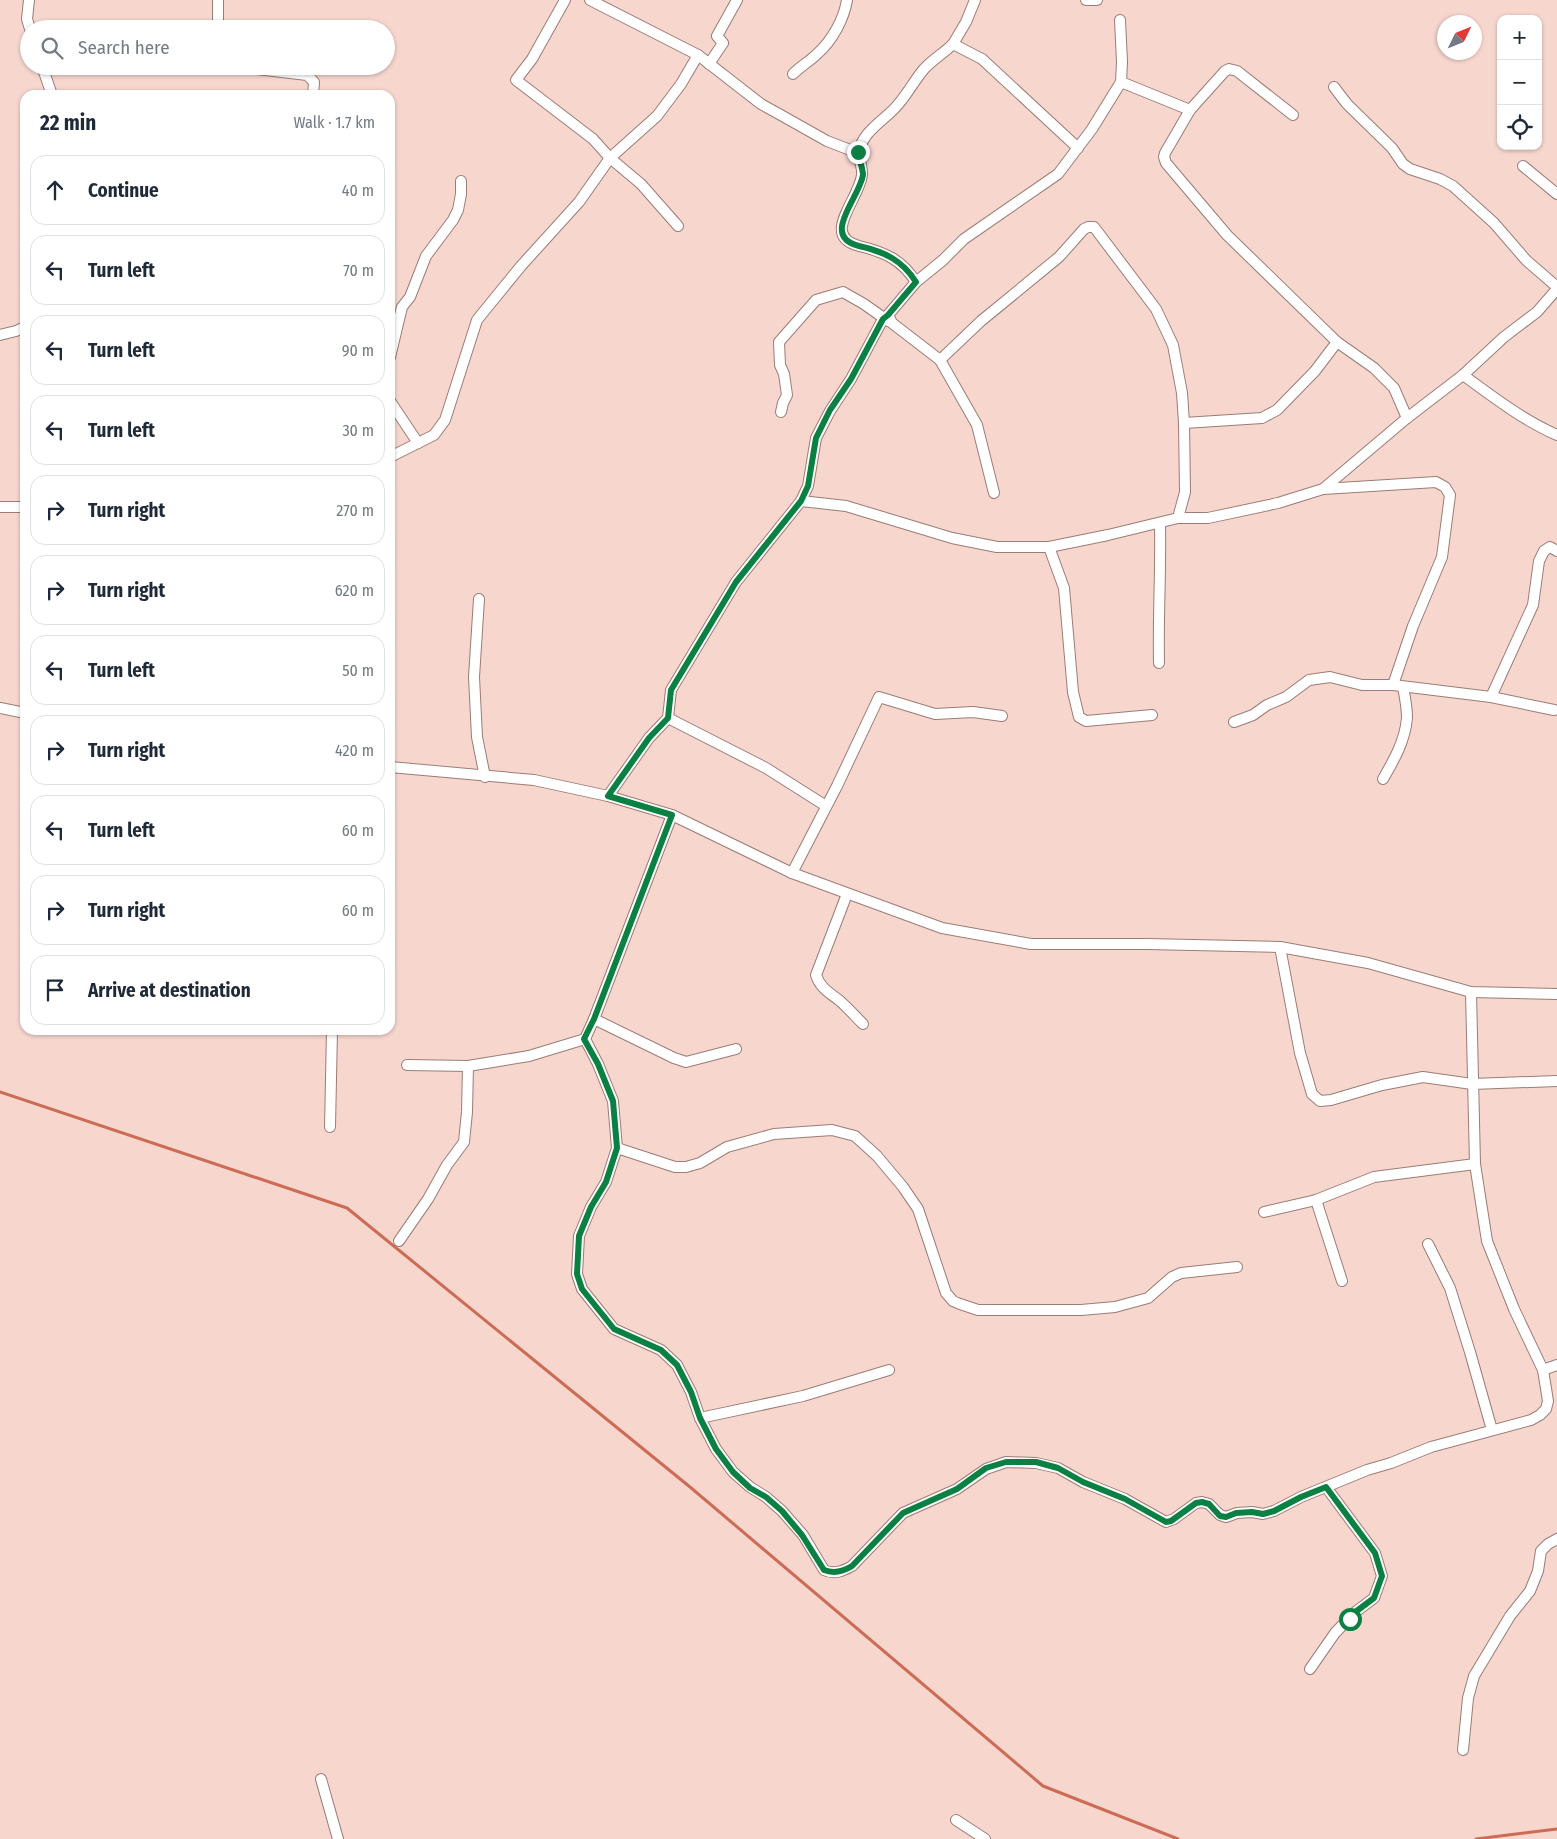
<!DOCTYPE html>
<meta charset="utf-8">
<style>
body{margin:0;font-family:"Fira Sans Condensed",sans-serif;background:#f6f6f7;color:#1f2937}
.controls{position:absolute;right:15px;top:15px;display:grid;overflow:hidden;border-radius:10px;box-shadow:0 1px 4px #0004}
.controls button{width:45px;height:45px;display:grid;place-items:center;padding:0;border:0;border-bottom:1px solid #e0e1e3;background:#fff;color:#1f2937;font:25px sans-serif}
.compass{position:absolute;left:1437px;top:15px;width:45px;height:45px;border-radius:50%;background:#fff;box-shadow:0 1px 4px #0004;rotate:47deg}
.stop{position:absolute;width:15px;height:15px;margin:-11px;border:4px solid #0b8043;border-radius:50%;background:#fff}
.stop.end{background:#0b8043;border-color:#fff;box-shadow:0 1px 5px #0008}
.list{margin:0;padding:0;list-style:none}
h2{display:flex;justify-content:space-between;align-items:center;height:65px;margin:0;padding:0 20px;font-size:21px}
h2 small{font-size:16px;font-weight:400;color:#747a83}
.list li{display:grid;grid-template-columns:32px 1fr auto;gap:15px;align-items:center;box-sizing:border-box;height:70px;margin:0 10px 10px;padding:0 10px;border:1px solid #e0e1e3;border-radius:15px}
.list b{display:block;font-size:19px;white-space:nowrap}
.list em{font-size:16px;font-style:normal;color:#747a83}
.icon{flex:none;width:28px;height:28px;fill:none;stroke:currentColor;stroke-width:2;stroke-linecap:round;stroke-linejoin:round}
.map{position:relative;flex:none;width:1557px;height:1839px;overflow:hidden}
.search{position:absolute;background:#fff;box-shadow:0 1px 4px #0004;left:20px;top:20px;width:375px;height:55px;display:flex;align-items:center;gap:12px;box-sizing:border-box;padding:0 18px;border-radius:28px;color:#747a83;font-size:19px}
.panel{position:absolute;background:#fff;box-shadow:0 1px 4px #0004;left:20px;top:90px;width:375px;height:945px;border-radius:15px}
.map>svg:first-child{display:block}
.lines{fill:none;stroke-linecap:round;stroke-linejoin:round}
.stream{stroke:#cd6c55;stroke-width:3}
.minor-casing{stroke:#9a7d75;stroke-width:12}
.minor{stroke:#fff;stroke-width:10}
.route{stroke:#0b8043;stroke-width:6}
</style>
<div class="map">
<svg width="1557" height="1839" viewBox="0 0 1557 1839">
<rect width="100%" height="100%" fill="#f7d6ce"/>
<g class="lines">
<!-- stream -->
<g class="stream">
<polyline points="0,1092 347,1208 690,1487 1043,1786 1178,1839"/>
<polyline points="1476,1839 1557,1829"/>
</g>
<!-- minor casing -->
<g class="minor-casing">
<g id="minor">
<polyline points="29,0 27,19 30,29"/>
<polyline points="218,0 218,29"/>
<path d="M 590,0 L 698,55 L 761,104 L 779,114 L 827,141 L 858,153 C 859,159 863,169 862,175 C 859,200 820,236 859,246 C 885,252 902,260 916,282"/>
<polyline points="975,0 966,22 953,44 982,59 1078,148"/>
<polyline points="1086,0 1097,0"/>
<polyline points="709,64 723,43 717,36 737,0"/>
<polyline points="42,66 52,95"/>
<polyline points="230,66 307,75 314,82 313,95"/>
<path d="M 793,74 C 801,66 810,61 817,54 C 832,41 844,19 847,0"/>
<polyline points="1121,82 1190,110"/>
<polyline points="1334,87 1347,104 1392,148 1403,164 1410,169 1440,179 1453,186 1494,223 1526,260 1557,287"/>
<polyline points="1293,115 1237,71 1229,69 1225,71 1190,110 1165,153 1164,157 1166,163 1227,235 1337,342 1374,368 1394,388 1407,418"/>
<path d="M 858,153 C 863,132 880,123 894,109 C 906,97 913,82 924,69 C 932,60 944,53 953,44"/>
<polyline points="1523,166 1557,194"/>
<polyline points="678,226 641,184 610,158 657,116 681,84 698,55"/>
<polyline points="888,315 892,323 940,360 977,425 994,493"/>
<polyline points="0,335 16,331 25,327"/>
<polyline points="390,357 402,307 410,297 426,256 453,220 458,210 461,194 461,181"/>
<polyline points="940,360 981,321 1059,257 1084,229 1088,227 1094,227 1156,309 1173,345 1182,393 1184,423 1185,492 1178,518"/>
<path d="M 1463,375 C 1493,397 1523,420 1557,435"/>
<polyline points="390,401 418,443"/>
<polyline points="781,412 783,403 787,395 784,374 780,365 779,342 816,300 843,292 864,304 888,321"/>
<polyline points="1184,423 1262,418 1277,410 1315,371 1337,342"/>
<polyline points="390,457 434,435 445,420 477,320 521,266 579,202 610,158 593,139 516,80 532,59 565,0"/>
<polyline points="1323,489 1436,482 1445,487 1450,495 1442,557 1413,626 1393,685 1491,697 1554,710"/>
<polyline points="801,501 846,506 952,538 997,547 1049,547 1108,535 1178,518 1208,518 1278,503 1323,489 1407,418 1463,375 1504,337 1537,312 1557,289"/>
<polyline points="0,507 25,507"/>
<polyline points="1049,547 1064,588 1073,692 1079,717 1086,721 1152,715"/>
<polyline points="479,599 474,677 477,737 485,777"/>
<path d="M 1159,663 C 1158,616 1161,570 1160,523"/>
<polyline points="1491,697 1533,605 1539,561 1544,551 1550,547 1557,551"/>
<polyline points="0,708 25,713"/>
<polyline points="668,718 766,768 826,806"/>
<polyline points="1234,722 1253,715 1267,705 1286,697 1309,680 1330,677 1362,685 1393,685"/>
<polyline points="390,767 534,780 608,796 672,815 792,873 942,928 1031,944 1148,944 1280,947 1368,963 1471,992 1557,994"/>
<path d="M 1383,779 C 1394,760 1405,741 1407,718 C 1407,708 1405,697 1403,687"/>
<polyline points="608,796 649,738 668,718 671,690 736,582 801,501 808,486 816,438 830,411 851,379 883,319 888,315 916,282 943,260 964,239 1058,174 1092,129 1121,82 1122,62 1120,20"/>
<polyline points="792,873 837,786 879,697 935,714 973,712 1002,716"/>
<path d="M 847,894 L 816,975 C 820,988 830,993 840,1001 C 848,1008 855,1016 863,1024"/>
<polyline points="1280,947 1300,1053 1312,1094 1320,1101 1331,1100 1382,1085 1423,1077 1472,1084 1557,1081"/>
<polyline points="594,1019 674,1058 686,1062 736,1049"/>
<path d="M 585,1039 L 598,1064 L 613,1101 L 617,1148 L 606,1182 L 591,1207 L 579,1236 L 577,1274 L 582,1289 L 614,1329 L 661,1350 L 677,1365 L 691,1392 L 700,1418 L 716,1449 L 733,1472 L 750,1487 L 766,1497 L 782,1511 L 803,1535 L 824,1570 C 834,1575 843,1571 852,1566 L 903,1513 L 957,1489 L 986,1469 L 1006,1462 L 1036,1463 L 1058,1468 L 1083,1482 L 1125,1499 L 1166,1522 L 1174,1519 L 1196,1503 L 1202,1502 L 1209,1504 L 1220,1515 L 1226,1517 L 1237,1513 L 1252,1512 L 1263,1514 L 1274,1511 L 1301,1497 L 1367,1470 L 1391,1463 L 1431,1447 L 1531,1420 L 1540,1415 L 1546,1409 L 1548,1401 L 1543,1370 L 1514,1309 L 1487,1241 L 1475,1164 L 1471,992"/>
<polyline points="407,1065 468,1066 529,1056 585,1039 594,1019 672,815"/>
<polyline points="330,1127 332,1030"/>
<polyline points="617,1148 675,1167 686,1167 700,1163 727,1147 774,1134 832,1130 855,1136 877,1156 903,1187 918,1209 946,1293 953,1301 960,1304 978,1310 1081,1310 1115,1307 1148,1298 1172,1277 1181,1273 1237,1267"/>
<polyline points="1316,1200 1342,1281"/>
<polyline points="1264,1212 1316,1200 1374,1177 1475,1164"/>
<polyline points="399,1241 428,1199 447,1165 464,1142 467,1112 468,1066"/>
<polyline points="1428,1244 1450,1288 1470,1352 1492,1430"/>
<polyline points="1543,1370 1557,1365"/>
<polyline points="700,1418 803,1396 889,1370"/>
<polyline points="1310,1669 1335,1633 1354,1613 1374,1598 1382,1576 1375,1553 1326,1487"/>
<polyline points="1463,1750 1468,1698 1474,1676 1510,1616 1530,1591 1538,1571 1541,1551 1548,1544 1557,1539"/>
<polyline points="321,1779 338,1839"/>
<polyline points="956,1820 985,1839"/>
</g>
</g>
<!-- minor -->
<use href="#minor" class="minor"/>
</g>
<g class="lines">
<!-- route -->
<path class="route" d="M 858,152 C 859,159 863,169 863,175 C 859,199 820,236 859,246 C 885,252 902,260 916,282 L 888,315 L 883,319 L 851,379 L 830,410 L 816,438 L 808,486 L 801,501 L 736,582 L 671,690 L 668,718 L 649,738 L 608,796 L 672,815 L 594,1019 L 584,1039 L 598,1064 L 613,1101 L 617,1148 L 606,1182 L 591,1207 L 579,1236 L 577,1274 L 582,1289 L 614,1329 L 661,1350 L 677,1365 L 691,1392 L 700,1418 L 716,1449 L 733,1472 L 750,1488 L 766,1497 L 782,1511 L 802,1535 L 824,1570 C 834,1574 844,1571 852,1566 L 903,1513 L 957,1489 L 986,1468 L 1006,1462 L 1036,1462 L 1058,1468 L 1083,1482 L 1125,1499 L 1166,1522 L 1171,1521 L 1196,1503 L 1202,1502 L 1209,1504 L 1220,1516 L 1226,1517 L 1236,1513 L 1252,1512 L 1263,1514 L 1274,1511 L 1301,1497 L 1326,1487 L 1375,1553 L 1382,1576 L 1374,1598 L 1354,1613 L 1350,1619"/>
</g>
</svg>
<div class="controls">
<button>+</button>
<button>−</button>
<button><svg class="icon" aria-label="locate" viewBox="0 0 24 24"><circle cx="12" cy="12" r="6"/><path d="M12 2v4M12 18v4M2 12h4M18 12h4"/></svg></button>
</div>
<svg class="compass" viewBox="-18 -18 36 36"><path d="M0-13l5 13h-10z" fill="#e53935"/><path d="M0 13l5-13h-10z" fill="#747a83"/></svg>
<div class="stop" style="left:1350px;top:1619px"></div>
<div class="stop end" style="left:858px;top:152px"></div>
<div class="search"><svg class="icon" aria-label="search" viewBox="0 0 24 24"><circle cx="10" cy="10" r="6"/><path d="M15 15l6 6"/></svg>Search here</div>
<section class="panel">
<h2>22 min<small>Walk · 1.7 km</small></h2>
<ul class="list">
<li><svg class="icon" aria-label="ahead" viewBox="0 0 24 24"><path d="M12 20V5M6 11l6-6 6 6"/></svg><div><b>Continue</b></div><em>40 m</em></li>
<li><svg class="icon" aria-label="left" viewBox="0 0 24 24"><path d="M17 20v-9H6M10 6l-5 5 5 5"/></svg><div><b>Turn left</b></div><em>70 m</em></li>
<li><svg class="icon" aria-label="left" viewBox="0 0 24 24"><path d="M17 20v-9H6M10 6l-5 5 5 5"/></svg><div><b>Turn left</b></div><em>90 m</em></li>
<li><svg class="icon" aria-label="left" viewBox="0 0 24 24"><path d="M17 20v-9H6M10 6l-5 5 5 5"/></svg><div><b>Turn left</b></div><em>30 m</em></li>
<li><svg class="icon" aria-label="right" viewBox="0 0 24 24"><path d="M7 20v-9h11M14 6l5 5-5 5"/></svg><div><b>Turn right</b></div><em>270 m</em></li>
<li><svg class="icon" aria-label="right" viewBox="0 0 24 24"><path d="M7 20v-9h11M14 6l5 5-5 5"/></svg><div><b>Turn right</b></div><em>620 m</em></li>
<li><svg class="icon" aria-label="left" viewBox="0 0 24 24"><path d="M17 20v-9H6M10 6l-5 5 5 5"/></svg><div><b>Turn left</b></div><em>50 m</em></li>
<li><svg class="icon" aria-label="right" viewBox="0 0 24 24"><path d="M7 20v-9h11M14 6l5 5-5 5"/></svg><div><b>Turn right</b></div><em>420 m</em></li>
<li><svg class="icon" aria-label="left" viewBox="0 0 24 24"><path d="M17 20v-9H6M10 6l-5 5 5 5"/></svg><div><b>Turn left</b></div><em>60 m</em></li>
<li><svg class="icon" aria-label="right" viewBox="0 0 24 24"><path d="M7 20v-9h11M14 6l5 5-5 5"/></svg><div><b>Turn right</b></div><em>60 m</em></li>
<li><svg class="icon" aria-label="arrive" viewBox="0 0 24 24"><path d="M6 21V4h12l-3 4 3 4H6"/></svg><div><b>Arrive at destination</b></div></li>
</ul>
</section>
</div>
